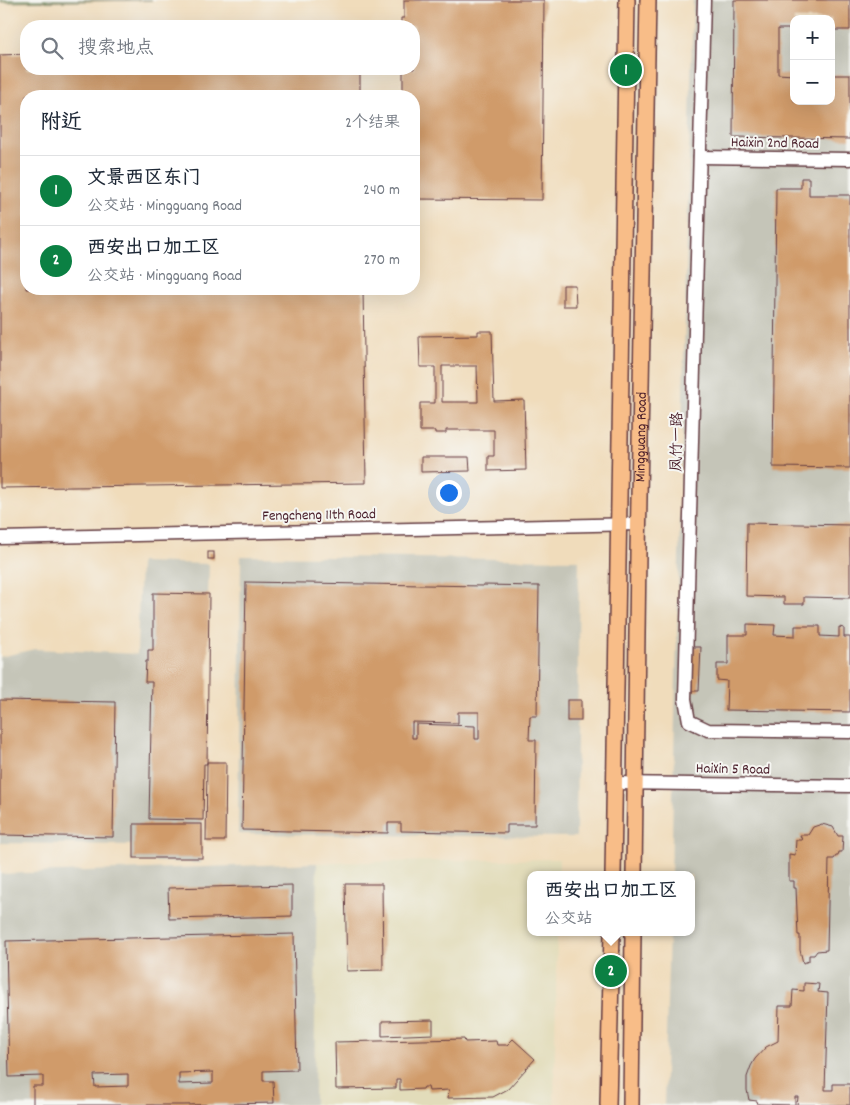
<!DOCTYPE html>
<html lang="zh">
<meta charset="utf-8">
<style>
body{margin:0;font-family:Dekko,"LXGW WenKai TC",sans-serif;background:#f2f2f3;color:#1f2937}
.controls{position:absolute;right:15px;top:15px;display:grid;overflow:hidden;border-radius:10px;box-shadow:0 5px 20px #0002}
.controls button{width:45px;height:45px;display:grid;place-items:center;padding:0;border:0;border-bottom:1px solid #e0e1e3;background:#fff;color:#1f2937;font:25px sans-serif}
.you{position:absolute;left:448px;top:492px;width:18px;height:18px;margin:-12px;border:4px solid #fff;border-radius:50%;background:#1a73e8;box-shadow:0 0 0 8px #1a73e833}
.badge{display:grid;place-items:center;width:32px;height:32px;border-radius:50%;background:#0b8043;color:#fff;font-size:16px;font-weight:700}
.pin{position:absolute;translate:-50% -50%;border:2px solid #fff;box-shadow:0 1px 5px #0006}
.popup{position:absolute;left:527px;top:871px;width:168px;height:65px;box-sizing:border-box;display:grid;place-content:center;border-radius:10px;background:#fff;filter:drop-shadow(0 1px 4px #0005);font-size:16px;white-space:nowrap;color:#747a83}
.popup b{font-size:19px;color:#1f2937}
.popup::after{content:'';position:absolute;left:50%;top:100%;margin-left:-10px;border:10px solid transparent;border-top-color:#fff}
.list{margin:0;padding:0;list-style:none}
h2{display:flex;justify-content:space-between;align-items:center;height:65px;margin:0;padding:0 20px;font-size:21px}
h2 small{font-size:16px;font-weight:400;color:#747a83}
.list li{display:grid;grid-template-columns:32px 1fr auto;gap:15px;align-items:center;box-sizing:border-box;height:70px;padding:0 20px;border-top:1px solid #e0e1e3}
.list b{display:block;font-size:19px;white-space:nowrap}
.list p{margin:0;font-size:16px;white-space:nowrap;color:#747a83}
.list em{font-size:16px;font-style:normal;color:#747a83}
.icon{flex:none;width:28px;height:28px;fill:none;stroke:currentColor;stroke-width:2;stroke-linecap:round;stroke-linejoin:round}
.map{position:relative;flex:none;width:850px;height:1105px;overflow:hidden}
.search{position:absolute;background:#fff;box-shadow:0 5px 20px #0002;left:20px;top:20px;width:400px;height:55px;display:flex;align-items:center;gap:12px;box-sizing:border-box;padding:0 18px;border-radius:20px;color:#747a83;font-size:19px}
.panel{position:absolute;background:#fff;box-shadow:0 5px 20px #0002;left:20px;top:90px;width:400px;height:205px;border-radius:20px}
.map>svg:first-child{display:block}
.built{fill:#e2dcba}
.industrial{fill:#c5c5b8;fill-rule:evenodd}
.forest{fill:#7aac66;stroke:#626648}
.building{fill:#d09b6a;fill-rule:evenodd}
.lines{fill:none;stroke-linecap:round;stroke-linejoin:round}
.minor-casing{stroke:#633b41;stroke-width:15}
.major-casing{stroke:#633b41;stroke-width:18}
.minor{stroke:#fff;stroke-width:12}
.major{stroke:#f8bd88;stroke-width:15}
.labels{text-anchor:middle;stroke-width:4;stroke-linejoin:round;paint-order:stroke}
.street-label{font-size:15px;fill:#4a1f2b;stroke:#f6f6f2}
</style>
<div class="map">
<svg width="850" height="1105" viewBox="0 0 850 1105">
<rect width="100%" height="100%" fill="#f6f6f2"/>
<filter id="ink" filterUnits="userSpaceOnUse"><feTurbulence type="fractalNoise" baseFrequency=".02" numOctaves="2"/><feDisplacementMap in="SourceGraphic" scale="10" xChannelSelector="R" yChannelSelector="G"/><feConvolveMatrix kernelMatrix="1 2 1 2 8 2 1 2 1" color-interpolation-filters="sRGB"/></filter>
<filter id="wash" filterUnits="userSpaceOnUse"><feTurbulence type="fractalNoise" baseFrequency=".0096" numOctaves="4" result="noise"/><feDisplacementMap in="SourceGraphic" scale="20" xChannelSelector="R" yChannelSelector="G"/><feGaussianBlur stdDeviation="1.12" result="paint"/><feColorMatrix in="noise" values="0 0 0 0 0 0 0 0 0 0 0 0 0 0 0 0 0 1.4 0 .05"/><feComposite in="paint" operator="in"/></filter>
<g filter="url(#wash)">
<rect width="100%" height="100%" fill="#f0dcbb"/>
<!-- built -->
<polygon class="built" points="559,859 559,875 531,875 531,932 557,932 554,1105 314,1105 317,863"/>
<!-- industrial -->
<g class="industrial">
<path d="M 693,0 L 850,0 L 850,1105 L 664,1105 L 669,932 L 691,932 L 691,875 L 671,875 ZM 794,19 L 831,19 L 831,101 L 794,101 Z"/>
<polygon points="241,556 579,560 576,837 238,834"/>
<polygon points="140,562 209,564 200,863 131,861 131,845 0,843 0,657 35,649 137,654"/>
<polygon points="317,863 314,1105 0,1105 0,874"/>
</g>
<!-- forest -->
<polygon class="forest" points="0,0 152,0 0,2"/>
<g id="blocks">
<!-- building -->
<g class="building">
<polygon points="404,0 544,0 542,200 414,199 414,96 403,96 403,69 414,69 414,26 401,26 401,18 404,18"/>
<polygon points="734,0 850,0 850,30 831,30 831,19 794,19 794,29 778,29 778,74 794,75 794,101 831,101 831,75 850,75 850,139 733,137"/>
<polygon points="26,54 26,69 360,69 360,96 26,96 26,289 363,289 366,483 0,488 0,55"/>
<polygon points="801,178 809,178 809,195 850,195 850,468 773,467 776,188 801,188"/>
<polygon points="563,285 575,285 576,306 563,306"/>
<path d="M 478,331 L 492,331 L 494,401 L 524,400 L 526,470 L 488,471 L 488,456 L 494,456 L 494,430 L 446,430 L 446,433 L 435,433 L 435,431 L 420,431 L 420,403 L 435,403 L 435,367 L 420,367 L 419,336 L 478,335 ZM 442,366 L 477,366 L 478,402 L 442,402 Z"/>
<polygon points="421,457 469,457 470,471 421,472"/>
<polygon points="747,523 850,525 850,598 804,597 804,604 784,604 784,597 746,596"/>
<rect x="208" y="552" width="6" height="7"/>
<path d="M 246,582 L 483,586 L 483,585 L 539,586 L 537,716 L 530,716 L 529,740 L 536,740 L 535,825 L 507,825 L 507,833 L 401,831 L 401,823 L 388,823 L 388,833 L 242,830 ZM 458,712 L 479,712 L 479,739 L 475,739 L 475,726 L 416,724 L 416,738 L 412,738 L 412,722 L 458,723 Z"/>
<polygon points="153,593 209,594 207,764 204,764 203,820 149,819 152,682 145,682 146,661 148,661 148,650 153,650"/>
<polygon points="747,624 775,625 774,635 795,636 795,626 820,626 820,636 839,637 839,627 844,628 844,637 850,637 850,712 726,710 727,681 717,680 717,664 728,664 728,635 747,635"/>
<polygon points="691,647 701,647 699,691 689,691"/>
<polygon points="0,700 115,702 113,837 0,835"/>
<rect x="567" y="700" width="14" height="21"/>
<polygon points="207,762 226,762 225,841 206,841"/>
<rect x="134" y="824" width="68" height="34"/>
<polygon points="822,824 833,827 838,836 843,836 842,852 839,852 838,856 836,856 834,859 829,859 827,950 817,951 814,955 809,955 809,961 803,963 800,950 800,935 798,935 796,888 794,888 794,881 789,881 789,854 795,855 796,840 802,840 800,835 808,835 813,827"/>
<polygon points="345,884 382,884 383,970 347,971"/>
<polygon points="292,885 292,916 169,919 168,888"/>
<path d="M 294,934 L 297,1070 L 263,1071 L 263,1081 L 273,1081 L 274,1103 L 184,1105 L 33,1105 L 33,1086 L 43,1086 L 43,1076 L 9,1077 L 6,941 ZM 213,1072 L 213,1083 L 179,1084 L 179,1073 ZM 128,1074 L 128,1086 L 95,1087 L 94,1075 Z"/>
<polygon points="804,983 819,984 818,992 828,993 825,1090 833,1090 833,1084 850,1084 850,1105 797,1105 798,1097 795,1097 795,1105 758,1104 757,1101 749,1100 747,1090 747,1077 751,1066 755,1059 766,1047 778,1041 779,1006 792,1006 793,990 804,991"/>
<polygon points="433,1020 433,1034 382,1036 382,1021"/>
<polygon points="464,1039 465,1042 496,1041 497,1045 507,1045 513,1039 535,1059 508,1089 493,1097 448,1098 449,1090 429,1091 428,1087 424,1087 423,1089 400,1090 400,1079 396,1079 396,1088 336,1089 335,1042"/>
</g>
</g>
</g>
<g filter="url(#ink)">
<use href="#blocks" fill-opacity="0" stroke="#633b41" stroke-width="1"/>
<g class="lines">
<!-- minor casing -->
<g class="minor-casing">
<g id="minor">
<polyline points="704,0 685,699 689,721 708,730 850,732"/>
<polyline points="700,157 850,159"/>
<polyline points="0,538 638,524"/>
<polyline points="615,783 850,786"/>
</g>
</g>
<!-- major casing -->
<g class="major-casing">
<g id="major">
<polyline points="613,875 627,0"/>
<path id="s1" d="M 634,875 L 638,553 L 648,0"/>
<polyline points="608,1105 612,932"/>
<polyline points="631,1105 633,932"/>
</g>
</g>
<!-- minor -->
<use href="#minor" class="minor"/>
<!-- major -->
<use href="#major" class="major"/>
</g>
</g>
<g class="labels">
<!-- street labels -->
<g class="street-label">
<text transform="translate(775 142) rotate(1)" y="5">Haixin 2nd Road</text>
<text dy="5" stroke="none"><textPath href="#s1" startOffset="438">Mingguang Road</textPath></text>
<text transform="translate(676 442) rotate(-89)" y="5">凤竹一路</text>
<text transform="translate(319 514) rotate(-1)" y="5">Fengcheng 11th Road</text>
<text transform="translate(733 768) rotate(1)" y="5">HaiXin 5 Road</text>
</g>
</g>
</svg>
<div class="controls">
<button>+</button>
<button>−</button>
</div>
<div class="you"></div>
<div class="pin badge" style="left:626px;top:70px">1</div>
<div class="pin badge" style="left:611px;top:971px">2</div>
<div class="popup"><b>西安出口加工区</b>公交站</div>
<div class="search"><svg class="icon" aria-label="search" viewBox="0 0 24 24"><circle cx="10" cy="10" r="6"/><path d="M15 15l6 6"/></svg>搜索地点</div>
<section class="panel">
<h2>附近<small>2个结果</small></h2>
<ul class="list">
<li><span class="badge">1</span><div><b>文景西区东门</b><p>公交站 · Mingguang Road</p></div><em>240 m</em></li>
<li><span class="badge">2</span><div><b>西安出口加工区</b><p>公交站 · Mingguang Road</p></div><em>270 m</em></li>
</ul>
</section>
</div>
